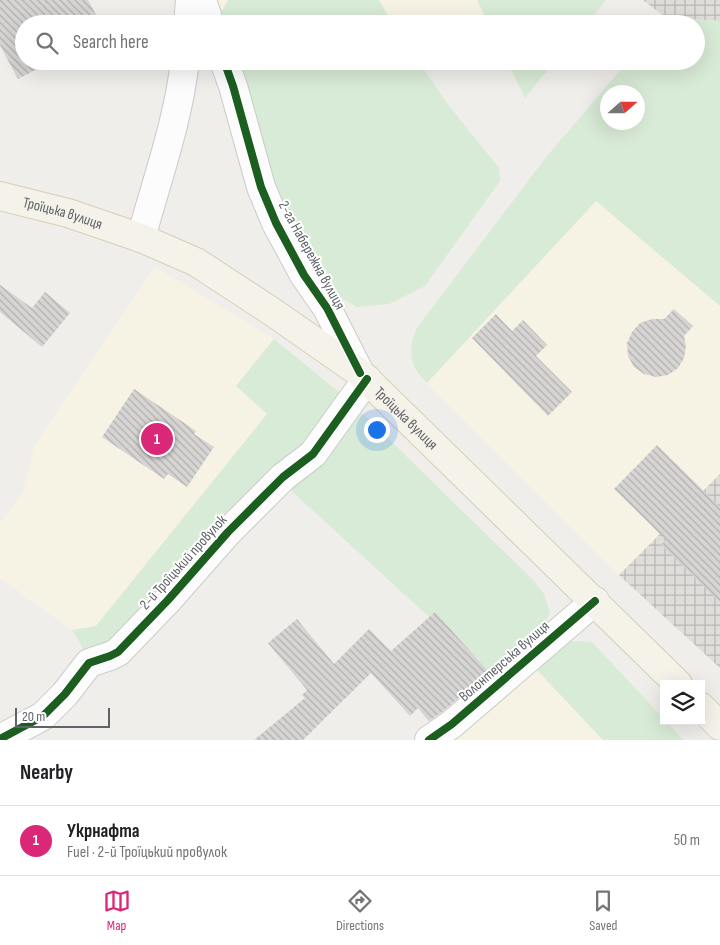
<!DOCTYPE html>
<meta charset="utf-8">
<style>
body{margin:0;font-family:"Sofia Sans Condensed",sans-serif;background:#f6f6f6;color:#202124}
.controls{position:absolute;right:15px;bottom:15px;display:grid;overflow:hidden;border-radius:0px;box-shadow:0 5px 20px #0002}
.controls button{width:45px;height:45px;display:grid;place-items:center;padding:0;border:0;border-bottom:1px solid #e0e0e0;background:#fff;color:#202124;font:25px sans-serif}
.compass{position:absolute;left:600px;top:85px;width:45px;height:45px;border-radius:50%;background:#fff;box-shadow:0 5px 20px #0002;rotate:69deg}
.scale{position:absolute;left:15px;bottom:12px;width:95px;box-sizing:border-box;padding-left:5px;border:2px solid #5f6368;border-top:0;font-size:14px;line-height:18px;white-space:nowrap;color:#5f6368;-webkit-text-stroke:4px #fff;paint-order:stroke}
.you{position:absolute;left:376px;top:429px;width:18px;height:18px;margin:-12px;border:4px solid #fff;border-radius:50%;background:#1a73e8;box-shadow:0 0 0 8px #1a73e833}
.badge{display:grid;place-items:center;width:32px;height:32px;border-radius:50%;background:#db2777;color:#fff;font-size:16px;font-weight:700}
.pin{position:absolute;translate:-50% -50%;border:2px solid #fff;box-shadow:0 1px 5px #0006}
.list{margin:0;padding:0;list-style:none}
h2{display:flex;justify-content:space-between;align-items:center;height:65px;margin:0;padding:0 20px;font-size:21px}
h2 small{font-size:16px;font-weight:400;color:#757577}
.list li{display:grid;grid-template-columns:32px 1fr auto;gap:15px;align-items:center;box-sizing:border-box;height:70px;padding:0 20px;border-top:1px solid #e0e0e0}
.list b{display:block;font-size:19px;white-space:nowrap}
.list p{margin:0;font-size:16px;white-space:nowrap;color:#757577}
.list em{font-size:16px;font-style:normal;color:#757577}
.icon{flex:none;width:28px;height:28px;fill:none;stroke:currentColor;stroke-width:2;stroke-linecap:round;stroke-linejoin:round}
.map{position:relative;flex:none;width:720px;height:740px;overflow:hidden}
.search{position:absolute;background:#fff;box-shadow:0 5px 20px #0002;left:15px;right:15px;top:15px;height:55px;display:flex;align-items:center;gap:12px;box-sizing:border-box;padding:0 18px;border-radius:28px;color:#757577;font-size:19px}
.sheet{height:135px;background:#fff}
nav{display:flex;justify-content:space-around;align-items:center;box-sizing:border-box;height:70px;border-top:1px solid #e0e0e0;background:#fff;font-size:14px;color:#757577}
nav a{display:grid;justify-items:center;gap:2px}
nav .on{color:#db2777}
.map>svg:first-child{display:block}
.commercial{fill:#f7f3e4}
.industrial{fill:url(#industrial-grid)}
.green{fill:#d8ebd6;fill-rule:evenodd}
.building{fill:url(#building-back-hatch)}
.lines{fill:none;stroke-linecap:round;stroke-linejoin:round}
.minor-casing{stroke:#cbcccc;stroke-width:30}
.secondary-casing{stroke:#cacacb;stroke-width:30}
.primary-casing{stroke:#d7ceb8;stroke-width:30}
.minor{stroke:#fdfcfc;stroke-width:28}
.secondary{stroke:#fdfcfc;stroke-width:28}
.primary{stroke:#f4f2e9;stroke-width:28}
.cycleway-casing{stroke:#fff;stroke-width:11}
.cycleway{stroke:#1b5e20;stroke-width:8}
.labels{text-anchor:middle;stroke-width:4;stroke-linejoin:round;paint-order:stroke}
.street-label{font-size:15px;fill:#5f6368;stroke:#fff}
</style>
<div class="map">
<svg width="720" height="740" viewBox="0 0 720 740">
<defs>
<pattern id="industrial-grid" width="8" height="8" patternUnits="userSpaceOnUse" patternTransform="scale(1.25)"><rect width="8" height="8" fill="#dfddda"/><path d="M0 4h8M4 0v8" fill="none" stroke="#b8b7b5"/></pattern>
<pattern id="building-back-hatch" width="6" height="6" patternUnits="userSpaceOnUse" patternTransform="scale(1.25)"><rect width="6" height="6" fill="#d6d5d3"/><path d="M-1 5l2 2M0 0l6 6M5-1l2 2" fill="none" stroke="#b1b0af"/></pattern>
</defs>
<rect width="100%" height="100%" fill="#efeeea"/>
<!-- commercial -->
<g class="commercial">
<polygon points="216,0 477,0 489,24 224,24"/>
<polygon points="596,201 720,306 720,474 619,575 427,383"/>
<polygon points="155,267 274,339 236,386 267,414 96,626 72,630 0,578 0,523 24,491 34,446"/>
<polygon points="537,670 603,740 452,740 461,733"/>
</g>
<!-- industrial -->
<g class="industrial">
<polygon points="643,0 720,0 720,21 665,17"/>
<polygon points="720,474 720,668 619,575"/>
</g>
<!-- green -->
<g class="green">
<polygon points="228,0 379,0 393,24 224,24 221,13"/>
<polygon points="477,0 606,0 587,24 489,24"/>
<path d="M 665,17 L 720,21 L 720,306 L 596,201 L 427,383 C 409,366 408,352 416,329 L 547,156 L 628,61 L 696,61 L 696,24 L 660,24 ZM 608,92 L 638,92 L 638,122 L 608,122 Z"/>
<polygon points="237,61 418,61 449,106 499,168 500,181 425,286 389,304 357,307 336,295 321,280 270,183"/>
<polygon points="507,61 555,61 525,98"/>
<polygon points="274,339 345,397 308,449 115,646 80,662 83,648 72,630 96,626 267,414 236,386"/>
<polygon points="355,406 534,581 544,594 550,613 543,627 490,673 435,612 429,617 285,485"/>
<polygon points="580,641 592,642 664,719 664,721 666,721 683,740 603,740 537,670 567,642"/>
</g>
<!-- building -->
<g class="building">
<polygon points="0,0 88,0 101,24 24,24 24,61 52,61 18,79 0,45"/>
<polygon points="0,285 32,308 45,292 70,313 42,347 0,312"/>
<polygon points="674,309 693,326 684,336 686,346 684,358 678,368 668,375 656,377 644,374 634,367 628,356 627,343 632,332 640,323 652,319 664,319"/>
<polygon points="496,314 512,331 523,320 547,345 536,356 572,392 548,416 472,338"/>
<polygon points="134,389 196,431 194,434 214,447 187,487 168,474 164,479 102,437"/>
<polygon points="657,445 720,507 720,602 661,545 666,540 614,489"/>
<polygon points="435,612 489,672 442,712 429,721 418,708 410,716 371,673 303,740 254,740 305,698 302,695 307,690 268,643 297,619 334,664 369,629 391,651"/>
</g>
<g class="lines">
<!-- minor casing -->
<g class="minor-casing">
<g id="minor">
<polyline points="0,739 43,716 65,694 89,663 110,656 118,652 168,600 228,532 283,477 313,454 367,379"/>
<polyline points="429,740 452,724 595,601"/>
</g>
</g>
<!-- secondary casing -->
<g class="secondary-casing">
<g id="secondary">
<polyline points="202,0 210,24"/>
<polyline points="188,24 190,0"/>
<polyline points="224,61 233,86 261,187 276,223 304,275 327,308 360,373"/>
<path d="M 141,238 C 157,179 178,122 185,61"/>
</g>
</g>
<!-- primary casing -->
<g class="primary-casing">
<g id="primary">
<path id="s1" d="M 0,196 L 68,213 L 141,238 L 196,262 L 271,311 L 360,373 L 678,684"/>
<polyline points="701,707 720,726"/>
</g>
</g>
<!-- minor -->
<use href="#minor" class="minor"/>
<!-- secondary -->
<use href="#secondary" class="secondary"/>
<!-- primary -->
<use href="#primary" class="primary"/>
<!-- cycleway casing -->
<g class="cycleway-casing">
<g id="cycleway">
<polyline points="224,61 233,86 261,187 276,223 304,275 327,308 360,373"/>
<polyline points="0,739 43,716 65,694 89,663 110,656 118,652 168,600 228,532 283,477 313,454 367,379"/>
<polyline points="429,740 452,724 595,601"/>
</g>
</g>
<!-- cycleway -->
<use href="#cycleway" class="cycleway"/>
</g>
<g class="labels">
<!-- street labels -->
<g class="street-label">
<text dy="5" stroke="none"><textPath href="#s1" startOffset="65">Троїцька вулиця</textPath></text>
<text transform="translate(312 255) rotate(61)" y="5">2-га Набережна вулиця</text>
<text dy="5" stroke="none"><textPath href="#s1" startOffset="470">Троїцька вулиця</textPath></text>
<text transform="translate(183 562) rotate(-48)" y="5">2-й Троїцький провулок</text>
<text transform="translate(504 661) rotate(-41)" y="5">Волонтерська вулиця</text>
</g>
</g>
</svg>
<div class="controls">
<button><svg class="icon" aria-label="layers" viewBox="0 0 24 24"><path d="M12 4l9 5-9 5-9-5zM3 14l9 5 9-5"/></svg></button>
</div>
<svg class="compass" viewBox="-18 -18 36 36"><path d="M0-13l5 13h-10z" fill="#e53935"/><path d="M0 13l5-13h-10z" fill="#757577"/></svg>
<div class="scale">20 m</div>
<div class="you"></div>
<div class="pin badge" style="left:157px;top:439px">1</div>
<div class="search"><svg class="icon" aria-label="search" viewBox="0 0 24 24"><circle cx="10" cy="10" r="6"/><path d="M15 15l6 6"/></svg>Search here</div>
</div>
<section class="sheet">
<h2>Nearby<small></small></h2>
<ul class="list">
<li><span class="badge">1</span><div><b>Укрнафта</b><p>Fuel · 2-й Троїцький провулок</p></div><em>50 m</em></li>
</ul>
</section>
<nav>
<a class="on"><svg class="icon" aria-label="map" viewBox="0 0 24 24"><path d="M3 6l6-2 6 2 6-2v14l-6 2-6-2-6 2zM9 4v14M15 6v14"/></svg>Map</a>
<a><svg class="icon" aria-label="directions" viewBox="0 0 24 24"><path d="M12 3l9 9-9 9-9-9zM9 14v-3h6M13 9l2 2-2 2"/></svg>Directions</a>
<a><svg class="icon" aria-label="saved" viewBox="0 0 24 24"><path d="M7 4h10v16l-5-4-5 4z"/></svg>Saved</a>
</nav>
